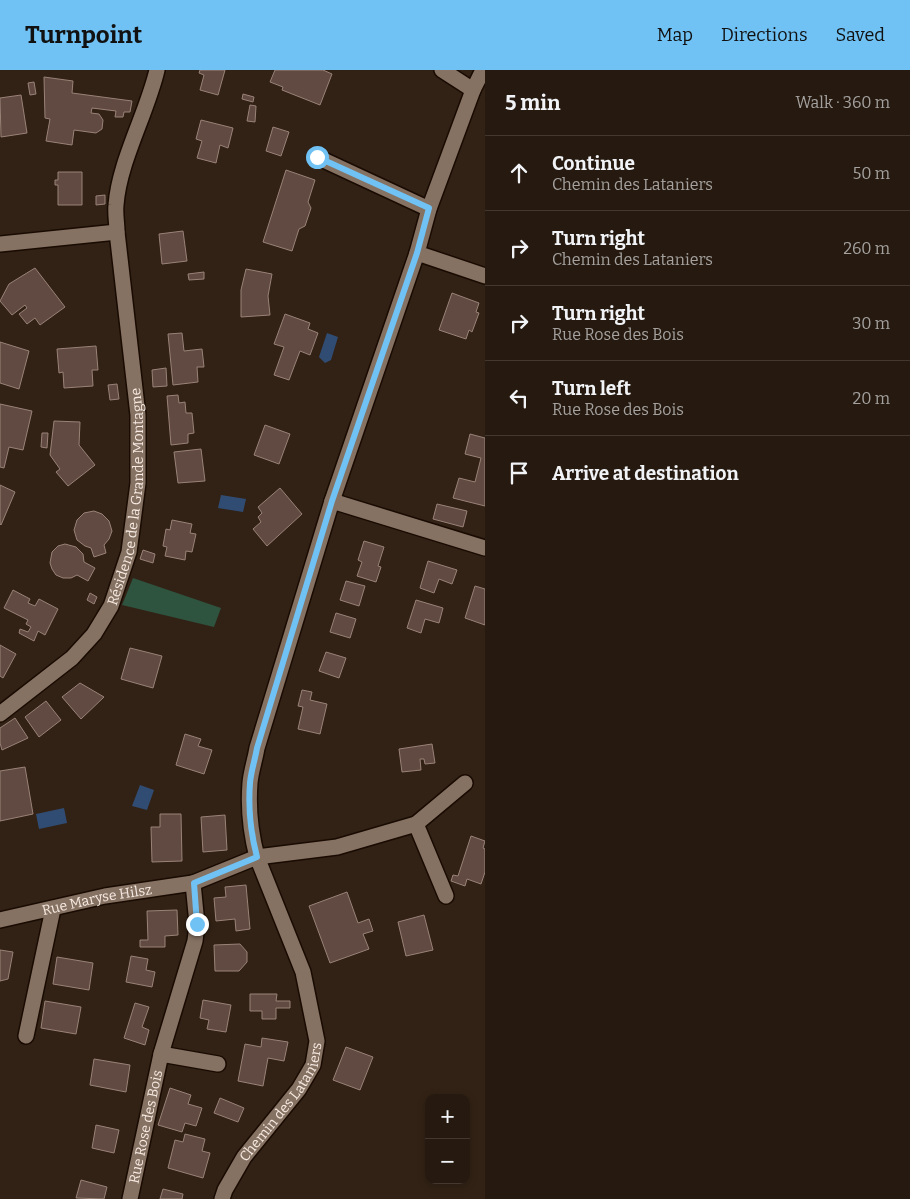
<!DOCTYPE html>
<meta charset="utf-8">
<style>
body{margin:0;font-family:Bitter,serif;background:#2e2319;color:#f1f3f6}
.controls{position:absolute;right:15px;bottom:15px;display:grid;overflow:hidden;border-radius:10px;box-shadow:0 2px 8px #0003}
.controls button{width:45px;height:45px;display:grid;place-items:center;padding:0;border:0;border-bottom:1px solid #423830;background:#261a10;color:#f1f3f6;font:25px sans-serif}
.stop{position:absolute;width:15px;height:15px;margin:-11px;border:4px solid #70c2f4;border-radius:50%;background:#fff}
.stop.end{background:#70c2f4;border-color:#fff;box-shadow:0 1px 5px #0008}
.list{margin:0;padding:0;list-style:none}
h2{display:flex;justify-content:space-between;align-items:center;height:65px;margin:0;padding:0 20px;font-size:21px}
h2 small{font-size:16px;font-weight:400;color:#a4a19f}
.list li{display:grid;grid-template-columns:32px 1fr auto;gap:15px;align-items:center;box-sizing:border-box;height:75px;padding:0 20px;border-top:1px solid #423830}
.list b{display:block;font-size:19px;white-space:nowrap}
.list p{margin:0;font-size:16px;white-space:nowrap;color:#a4a19f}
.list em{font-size:16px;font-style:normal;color:#a4a19f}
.icon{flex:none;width:28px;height:28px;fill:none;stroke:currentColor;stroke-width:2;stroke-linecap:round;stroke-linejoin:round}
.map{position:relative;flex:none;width:485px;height:1129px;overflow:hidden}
header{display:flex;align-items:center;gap:30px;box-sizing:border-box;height:70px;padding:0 25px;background:#70c2f4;color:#111}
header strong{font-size:24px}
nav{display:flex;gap:28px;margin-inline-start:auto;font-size:18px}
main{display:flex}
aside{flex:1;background:#261a10}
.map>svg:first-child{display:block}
.green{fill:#2e533f}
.water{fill:#314c73}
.building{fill:#604a41;stroke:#9a8278}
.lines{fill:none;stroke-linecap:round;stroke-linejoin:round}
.minor-casing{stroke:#190b02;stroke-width:18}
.minor{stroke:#867263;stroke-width:15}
.route{stroke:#70c2f4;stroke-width:6}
.labels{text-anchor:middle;stroke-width:4;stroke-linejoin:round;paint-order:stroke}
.street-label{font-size:14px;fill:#f6eae2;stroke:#28190c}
</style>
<header>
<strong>Turnpoint</strong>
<nav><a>Map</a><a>Directions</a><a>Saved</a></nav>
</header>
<main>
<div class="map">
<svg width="485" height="1129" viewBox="0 0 485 1129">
<rect width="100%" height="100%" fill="#322215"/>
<!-- green -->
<polygon class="green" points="133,508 221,538 214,557 122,535"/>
<!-- water -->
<g class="water">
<polygon points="327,263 338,267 331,290 325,293 319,287"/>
<polygon points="221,425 246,429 243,442 218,438"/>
<polygon points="140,715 154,720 147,740 132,736"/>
<polygon points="64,738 67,753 39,759 36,744"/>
</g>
<!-- building -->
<g class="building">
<polygon points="200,0 225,0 218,25 200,20 204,5 199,3"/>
<polygon points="275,0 323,0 332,4 320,35 282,20 283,17 270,12"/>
<polygon points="44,7 73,11 72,23 132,31 130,42 124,42 123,47 115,47 116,41 92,38 91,43 99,44 103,50 102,59 96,63 74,60 72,75 46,71 50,49 45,48"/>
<polygon points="34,12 36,24 30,25 28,13"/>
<polygon points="243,24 254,27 253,32 242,29"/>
<polygon points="21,25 27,63 1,67 0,28"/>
<polygon points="250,35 256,36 255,52 247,51"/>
<polygon points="201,50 233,58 228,78 220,75 216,93 197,88 202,71 196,69"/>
<polygon points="273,57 289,62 281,86 266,81"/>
<polygon points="286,100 315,110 308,132 311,138 305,156 299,159 292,181 263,172"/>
<polygon points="58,102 82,102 82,135 58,135 58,115 55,115 55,110 58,110"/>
<polygon points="105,125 105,134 96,135 96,126"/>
<polygon points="183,161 187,191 162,194 159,164"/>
<polygon points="35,198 65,237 40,255 35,248 27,254 19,244 27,238 25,235 12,245 0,231 9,214"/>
<polygon points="246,199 272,204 268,226 270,245 241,247 241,220"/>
<polygon points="204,202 204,209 189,210 188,204"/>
<polygon points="452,223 479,233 476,242 479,243 472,262 469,260 466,269 439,260"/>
<polygon points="285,244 310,253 308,259 318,263 310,285 300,281 289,310 274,305 284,277 274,274"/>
<polygon points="182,263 184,281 202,279 204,297 197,297 198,312 173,315 168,264"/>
<polygon points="0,272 29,281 19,319 0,313"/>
<polygon points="96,276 98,300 92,300 93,316 64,318 63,302 59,303 57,279"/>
<polygon points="166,298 167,316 153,317 152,300"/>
<polygon points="117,314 119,329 110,330 108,315"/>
<polygon points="178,325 179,333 185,332 186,343 192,343 194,363 188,364 188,373 171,375 167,326"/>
<polygon points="0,334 32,341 23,380 9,377 4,398 0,397"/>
<polygon points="54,351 80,352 79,375 95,395 68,416 56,402 60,399 50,385"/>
<polygon points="265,355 290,364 279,394 254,385"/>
<polygon points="42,363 48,363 47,378 41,377"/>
<polygon points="470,364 485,368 485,436 453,428 459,408 475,412 481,388 465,384"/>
<polygon points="201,379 205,411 178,413 174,382"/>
<polygon points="0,415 15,422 1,455 0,454"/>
<polygon points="280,418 302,444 267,476 253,459 261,452 258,447 262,443 258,437"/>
<polygon points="437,434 467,441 463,457 433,449"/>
<polygon points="94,441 102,444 109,451 112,461 109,469 104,475 106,483 94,487 91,478 85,476 77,470 74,460 77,450 84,443"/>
<polygon points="172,450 192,454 190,463 196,464 192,482 186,481 185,490 165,486 167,477 163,476 166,459 170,460"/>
<polygon points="364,471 384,477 378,496 381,497 376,512 357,506 362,492 358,490"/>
<polygon points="65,474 76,477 83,484 84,492 95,498 88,511 77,505 71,508 63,508 56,505 52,499 50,493 52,482 58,476"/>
<polygon points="143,480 155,484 153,493 140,489"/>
<polygon points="428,491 457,500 452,514 439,509 434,523 420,518"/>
<polygon points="346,511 365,516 359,536 340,530"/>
<polygon points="475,516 485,519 485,555 465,548"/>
<polygon points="13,520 30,529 28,533 35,536 39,529 58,539 45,565 38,561 34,571 19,563 20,559 28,562 31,557 26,554 28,550 4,538"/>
<polygon points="90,523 97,527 94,534 87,530"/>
<polygon points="416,530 443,538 439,553 425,549 421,563 407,558"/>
<polygon points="336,543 356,549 350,568 330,562"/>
<polygon points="0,575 16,584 3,608 0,606"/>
<polygon points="130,578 162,586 153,618 121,609"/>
<polygon points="326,582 346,588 339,608 319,601"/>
<polygon points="80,613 104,627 81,649 62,627"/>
<polygon points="302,620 312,622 310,630 327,634 320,664 298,659 303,637 298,636"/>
<polygon points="46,631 61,650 39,667 25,647"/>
<polygon points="15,648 28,668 2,680 0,673 0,658"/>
<polygon points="185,664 201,669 198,676 212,680 204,704 176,695"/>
<polygon points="432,674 435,693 425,694 424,689 420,689 421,700 402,702 399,679"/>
<polygon points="25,697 33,744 0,751 0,701"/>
<polygon points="160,744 181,744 182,791 152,792 151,757 160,757"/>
<polygon points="225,745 227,780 203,782 201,747"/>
<polygon points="471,766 485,771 483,778 485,779 485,802 481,814 467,809 465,816 451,811 453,805 458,806"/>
<polygon points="246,815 250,859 236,861 235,849 216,851 214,828 226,827 225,817"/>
<polygon points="347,822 358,853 369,849 373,861 363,864 369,879 330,893 309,836"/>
<polygon points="177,840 178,865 165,866 165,877 140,877 140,870 148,870 147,841"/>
<polygon points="424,845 433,880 406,886 398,852"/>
<polygon points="240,874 247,882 247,892 239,901 215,901 214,875"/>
<polygon points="0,880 13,882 8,909 0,911"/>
<polygon points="131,886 148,889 146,900 155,902 152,917 126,912"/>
<polygon points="57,887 93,893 89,920 53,914"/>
<polygon points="250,924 277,924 276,931 290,931 290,938 276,938 276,949 262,949 262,941 250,941"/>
<polygon points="203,930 231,935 226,962 207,959 209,950 200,948"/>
<polygon points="45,931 81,937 76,964 41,958"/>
<polygon points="135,933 149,937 142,957 149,960 145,975 124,968"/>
<polygon points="262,968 288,972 284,991 268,988 263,1016 238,1011 245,974 261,977"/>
<polygon points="346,977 373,987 360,1020 333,1010"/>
<polygon points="94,989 130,995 126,1022 90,1015"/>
<polygon points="170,1018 191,1025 188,1034 202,1038 196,1056 185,1053 182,1062 158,1055"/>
<polygon points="220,1028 244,1038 238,1052 214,1043"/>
<polygon points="96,1055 119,1060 114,1083 92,1078"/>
<polygon points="185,1064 205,1069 202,1081 210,1083 203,1108 168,1098 175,1070 183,1072"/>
<polygon points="81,1110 107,1117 104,1129 76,1128"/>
<polygon points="163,1119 183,1124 182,1129 160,1129"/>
</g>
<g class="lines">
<!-- minor casing -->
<g class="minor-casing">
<g id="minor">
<polyline points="442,0 473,20"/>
<polyline points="317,87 429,139"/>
<polyline points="0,174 117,162"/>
<polyline points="417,183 485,206"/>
<polyline points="332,431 485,478"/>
<path id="s1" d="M 0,644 L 72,588 L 94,564 L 111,536 L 129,482 L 138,413 L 138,345 L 117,162 C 117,153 115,144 116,135 C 119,92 147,43 157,0"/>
<polyline points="416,754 446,826"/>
<path id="s2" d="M 0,850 L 105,826 L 193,813"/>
<polyline points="26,966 53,839"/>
<polyline points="161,984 218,994"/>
<path id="s3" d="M 130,1129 L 161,984 L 195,871 L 197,854 L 193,813 L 257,787 L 337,777 L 416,754 L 465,713"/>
<path id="s4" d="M 222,1129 L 225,1120 L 244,1087 L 299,1019 L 313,995 L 317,971 L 303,902 L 257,787 C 251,764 248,738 250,713 C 251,701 255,690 257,678 L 332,431 L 417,183 L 429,139 L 473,20 L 483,0"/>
</g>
</g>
<!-- minor -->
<use href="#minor" class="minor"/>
</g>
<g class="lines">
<!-- route -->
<path class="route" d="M 197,854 L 194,813 L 257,787 C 251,764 248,738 250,713 C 251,701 255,690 257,678 L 332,431 L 417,183 L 429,138 L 317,87"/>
</g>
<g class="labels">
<!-- street labels -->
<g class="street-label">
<text dy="5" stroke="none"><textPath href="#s1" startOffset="268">Résidence de la Grande Montagne</textPath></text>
<text dy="5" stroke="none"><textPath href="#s2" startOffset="99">Rue Maryse Hilsz</textPath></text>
<text dy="5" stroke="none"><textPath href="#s4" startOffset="115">Chemin des Lataniers</textPath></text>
<text dy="5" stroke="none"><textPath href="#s3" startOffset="74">Rue Rose des Bois</textPath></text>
</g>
</g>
</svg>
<div class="controls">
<button>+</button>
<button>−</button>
</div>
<div class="stop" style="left:317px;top:87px"></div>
<div class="stop end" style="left:197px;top:854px"></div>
</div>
<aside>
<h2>5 min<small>Walk · 360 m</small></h2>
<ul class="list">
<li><svg class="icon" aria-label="ahead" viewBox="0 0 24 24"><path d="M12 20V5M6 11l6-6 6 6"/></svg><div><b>Continue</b><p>Chemin des Lataniers</p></div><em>50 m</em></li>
<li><svg class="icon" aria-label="right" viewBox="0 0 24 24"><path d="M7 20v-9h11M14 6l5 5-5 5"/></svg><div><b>Turn right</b><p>Chemin des Lataniers</p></div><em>260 m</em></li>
<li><svg class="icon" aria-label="right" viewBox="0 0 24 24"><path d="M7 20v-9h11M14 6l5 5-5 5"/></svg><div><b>Turn right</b><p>Rue Rose des Bois</p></div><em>30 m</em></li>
<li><svg class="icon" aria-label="left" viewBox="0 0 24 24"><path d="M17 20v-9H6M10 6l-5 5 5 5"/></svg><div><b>Turn left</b><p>Rue Rose des Bois</p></div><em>20 m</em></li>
<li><svg class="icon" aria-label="arrive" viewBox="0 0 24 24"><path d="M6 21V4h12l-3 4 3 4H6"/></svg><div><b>Arrive at destination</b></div></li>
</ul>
</aside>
</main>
